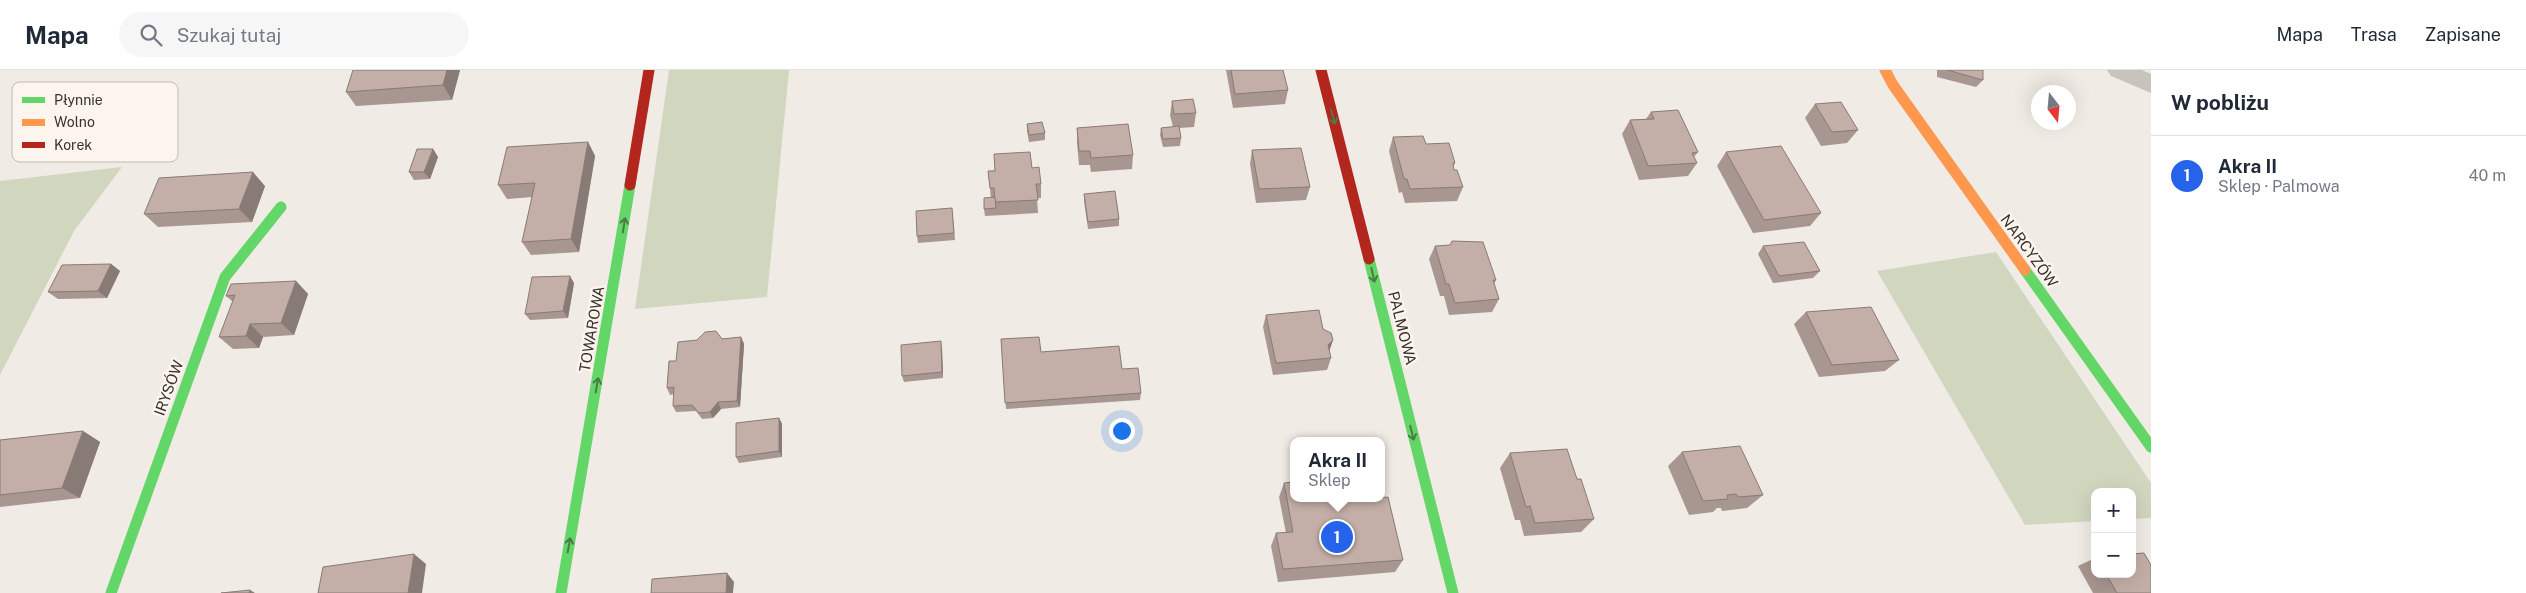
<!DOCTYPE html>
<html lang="pl">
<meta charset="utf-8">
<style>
body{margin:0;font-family:"Public Sans",sans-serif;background:#f6f6f7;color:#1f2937}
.controls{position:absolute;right:15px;bottom:15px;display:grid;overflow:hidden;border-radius:10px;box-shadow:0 5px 20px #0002}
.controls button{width:45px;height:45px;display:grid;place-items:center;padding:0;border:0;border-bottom:1px solid #e0e1e3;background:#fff;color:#1f2937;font:25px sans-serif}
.compass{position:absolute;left:2031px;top:15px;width:45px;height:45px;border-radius:50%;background:#fff;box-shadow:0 5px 20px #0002;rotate:164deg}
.you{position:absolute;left:1121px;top:360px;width:18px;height:18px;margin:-12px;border:4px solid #fff;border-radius:50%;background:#1a73e8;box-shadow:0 0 0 8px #1a73e833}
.badge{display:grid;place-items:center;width:32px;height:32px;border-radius:50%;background:#2563eb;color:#fff;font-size:16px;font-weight:700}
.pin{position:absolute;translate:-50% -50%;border:2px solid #fff;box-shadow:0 1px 5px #0006}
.popup{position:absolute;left:1290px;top:367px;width:95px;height:65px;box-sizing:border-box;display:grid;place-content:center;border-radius:10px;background:#fff;filter:drop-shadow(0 1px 4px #0005);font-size:16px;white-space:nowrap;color:#747a83}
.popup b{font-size:19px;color:#1f2937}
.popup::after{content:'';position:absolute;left:50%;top:100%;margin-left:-10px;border:10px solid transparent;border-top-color:#fff}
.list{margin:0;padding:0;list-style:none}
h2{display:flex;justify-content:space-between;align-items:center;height:65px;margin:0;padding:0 20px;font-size:21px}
h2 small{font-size:16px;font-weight:400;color:#747a83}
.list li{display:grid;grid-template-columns:32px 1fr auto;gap:15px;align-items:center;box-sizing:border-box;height:80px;padding:0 20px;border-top:1px solid #e0e1e3}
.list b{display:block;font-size:19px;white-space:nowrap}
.list p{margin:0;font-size:16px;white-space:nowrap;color:#747a83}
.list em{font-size:16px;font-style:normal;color:#747a83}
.icon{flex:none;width:28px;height:28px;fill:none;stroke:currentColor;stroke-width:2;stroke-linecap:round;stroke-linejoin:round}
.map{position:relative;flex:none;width:2151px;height:523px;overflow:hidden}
header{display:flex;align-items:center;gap:30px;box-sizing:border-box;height:70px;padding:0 25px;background:#fff;border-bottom:1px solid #e0e1e3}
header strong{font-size:24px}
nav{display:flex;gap:28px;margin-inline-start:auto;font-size:18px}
.search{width:350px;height:45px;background:#f6f6f7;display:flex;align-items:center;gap:12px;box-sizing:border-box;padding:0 18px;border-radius:28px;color:#747a83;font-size:19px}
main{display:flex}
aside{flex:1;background:#fff}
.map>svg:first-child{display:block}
.green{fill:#d1d6bf}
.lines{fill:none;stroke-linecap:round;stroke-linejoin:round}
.street{fill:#c9c3be;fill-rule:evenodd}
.fast{stroke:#63d668;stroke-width:11}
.slow{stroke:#ff974d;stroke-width:11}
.jam{stroke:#b3261e;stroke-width:11}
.wall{fill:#a89690}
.shaded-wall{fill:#887a75}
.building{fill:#c3afa7;stroke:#887a75}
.oneway{stroke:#4d7b46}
.labels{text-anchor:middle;stroke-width:5;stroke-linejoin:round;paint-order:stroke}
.street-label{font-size:15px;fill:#3b302b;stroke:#fbf5ee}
.key{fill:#fbf5ee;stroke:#c1bab4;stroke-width:1}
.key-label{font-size:14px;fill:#3b302b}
</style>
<header>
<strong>Mapa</strong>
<div class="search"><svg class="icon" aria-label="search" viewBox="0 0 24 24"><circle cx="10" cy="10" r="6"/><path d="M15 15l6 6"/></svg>Szukaj tutaj</div>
<nav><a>Mapa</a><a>Trasa</a><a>Zapisane</a></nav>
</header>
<main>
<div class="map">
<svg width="2151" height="523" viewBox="0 0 2151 523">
<rect width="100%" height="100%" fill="#f0ebe5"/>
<!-- green -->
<g class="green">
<polygon points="669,0 789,0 767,227 635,239"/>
<polygon points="122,97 74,161 0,305 0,111"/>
<polygon points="1996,182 2151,413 2151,448 2132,449 2132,422 2095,422 2095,451 2025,455 1877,201"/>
</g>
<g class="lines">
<!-- street -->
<polygon class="street" points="2107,0 2142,0 2151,4 2151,23 2111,6"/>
<!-- fast -->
<g class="fast">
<polyline points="1369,189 1453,523"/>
<polyline points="2025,200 2151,377"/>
<polyline points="111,523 225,207 281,137"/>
<polyline points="561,523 630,115"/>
</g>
<!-- slow -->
<polyline class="slow" points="1885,0 1893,15 2025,200"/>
<!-- jam -->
<g class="jam">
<polyline points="1321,0 1369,189"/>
<polyline points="630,115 649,0"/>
</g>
</g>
<!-- wall -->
<g class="wall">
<polygon points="460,0 452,30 356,36 346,22"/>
<polygon points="1226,0 1283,0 1288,20 1285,34 1233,38"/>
<polygon points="1937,0 1983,0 1983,10 1976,17 1937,7"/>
<polygon points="1172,31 1196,43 1194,57 1179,58 1181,68 1180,76 1163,77 1160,65 1161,58 1173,57 1170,45"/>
<polygon points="1815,34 1858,60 1847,73 1821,76 1805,48"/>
<polygon points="1651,42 1698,82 1694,87 1697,93 1688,106 1639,110 1622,64 1630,50 1646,49"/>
<polygon points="1027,54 1045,63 1045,70 1029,72 1027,61"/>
<polygon points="1077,58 1133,85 1132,99 1091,102 1090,95 1079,95 1077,72"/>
<polygon points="1393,67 1426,74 1455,93 1453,97 1454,100 1463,117 1457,131 1405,133 1402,122 1399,123 1389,81"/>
<polygon points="588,72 595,86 579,182 531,185 522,172 532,127 507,129 498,115"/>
<polygon points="433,79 438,87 430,109 414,110 409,102"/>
<polygon points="1252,80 1310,117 1306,130 1256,133 1250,94"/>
<polygon points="1726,82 1821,143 1810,156 1753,163 1717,96"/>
<polygon points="1032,98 1041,114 1041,128 1037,128 1038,143 985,146 984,139 991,128 988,101"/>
<polygon points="265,116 252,152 158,157 144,144"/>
<polygon points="1084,124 1119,149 1119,156 1088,159 1084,131"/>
<polygon points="952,138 955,170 918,173 917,166"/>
<polygon points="1435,176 1496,210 1494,214 1499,229 1492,242 1449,245 1444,226 1440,226 1429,189"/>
<polygon points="1763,176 1820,201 1813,208 1773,213 1758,184"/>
<polygon points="111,194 120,201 107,228 58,229 48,222"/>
<polygon points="296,211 308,224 294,265 263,267 259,278 233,279 219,267 233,232 226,226"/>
<polygon points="574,213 568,248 530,250 525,244"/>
<polygon points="1806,242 1899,290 1885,301 1819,307 1794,254"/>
<polygon points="1266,245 1323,259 1333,270 1329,281 1331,288 1327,300 1273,305 1263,257"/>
<polygon points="741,267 744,274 740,337 721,339 713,348 702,349 696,341 676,342 673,336 674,324 670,325 667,318 676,291 722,269"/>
<polygon points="1001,269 1041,282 1122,299 1141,323 1140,330 1006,339"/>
<polygon points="942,278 943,308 904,312 902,306"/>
<polygon points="779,348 782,354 782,387 739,393 736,387"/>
<polygon points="83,361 100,372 80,428 0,437 0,370"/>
<polygon points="1682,382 1763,425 1747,438 1722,441 1721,438 1717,438 1713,442 1689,445 1668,396"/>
<polygon points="1510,383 1577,409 1594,449 1581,462 1524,466 1520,450 1515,450 1500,398"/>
<polygon points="1284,413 1350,431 1403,490 1395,502 1278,512 1271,476 1276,463 1286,463 1279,427"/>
<polygon points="2095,488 2095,504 2132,504 2151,523 2093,523 2078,496"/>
</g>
<!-- shaded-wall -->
<g class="shaded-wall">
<polygon points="447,0 460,0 452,30 443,15"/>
<polygon points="588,72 595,86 579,182 571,169"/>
<polygon points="433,79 438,87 430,109 424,102"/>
<polygon points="253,102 265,116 252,152 239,139"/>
<polygon points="111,194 120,201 107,228 98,221"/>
<polygon points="570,206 574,213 568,248 563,241"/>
<polygon points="296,211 308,224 294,265 281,253"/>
<polygon points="250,254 263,267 259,278 246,266"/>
<polygon points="741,267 744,274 740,337 737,331"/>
<polygon points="1333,270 1329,282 1328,275"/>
<polygon points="941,271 942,278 943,308 942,302"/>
<polygon points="718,332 721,339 713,348 710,342"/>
<polygon points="779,348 782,354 782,387 779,381"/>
<polygon points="83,361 100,372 80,428 62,418"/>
<polygon points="414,484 426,494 422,523 408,523"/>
<polygon points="727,503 734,512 733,523 726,523"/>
<polygon points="250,520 255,523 249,523"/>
</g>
<!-- building -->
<g class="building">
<polygon points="353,0 447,0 443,15 346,22"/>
<polygon points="1231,0 1283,0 1288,20 1235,24"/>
<polygon points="1947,0 1983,0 1983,10"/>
<polygon points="1193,29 1196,43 1174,44 1172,31"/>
<polygon points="1841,32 1858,60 1832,62 1815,34"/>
<polygon points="1678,40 1698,82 1692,83 1697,93 1648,96 1630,50 1654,49 1651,42"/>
<polygon points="1042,52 1045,63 1029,65 1027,54"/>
<polygon points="1128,54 1133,85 1091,88 1090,81 1079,81 1077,58"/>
<polygon points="1179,56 1181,68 1163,69 1161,58"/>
<polygon points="1423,66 1426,74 1449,73 1455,93 1453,93 1454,100 1457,100 1463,117 1410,119 1407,109 1404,109 1393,67"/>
<polygon points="588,72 571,169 522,172 535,113 498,115 507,77"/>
<polygon points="1781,76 1821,143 1764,150 1726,82"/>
<polygon points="1301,78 1310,117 1259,119 1252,80"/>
<polygon points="417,79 433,79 424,102 409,102"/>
<polygon points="1030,82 1032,98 1039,97 1041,114 1036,114 1038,130 995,132 994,118 990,118 988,101 995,101 994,84"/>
<polygon points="253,102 239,139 144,144 159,108"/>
<polygon points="1115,121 1119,149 1088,152 1084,124"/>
<polygon points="995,127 996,138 984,139 984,128"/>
<polygon points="952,138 954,163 917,166 916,141"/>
<polygon points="1452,171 1483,172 1496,210 1493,210 1499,229 1455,233 1449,214 1446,214 1435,176 1450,175"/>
<polygon points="1804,172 1820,201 1779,206 1763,176"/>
<polygon points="111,194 98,221 48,222 62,195"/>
<polygon points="570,206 563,241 525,244 532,207"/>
<polygon points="296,211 281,253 250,254 246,266 219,267 235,225 226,226 231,214"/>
<polygon points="1871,237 1899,290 1832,295 1806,242"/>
<polygon points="1319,240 1323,259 1331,263 1333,270 1328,275 1331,288 1276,293 1266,245"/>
<polygon points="716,261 722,269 741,267 737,331 718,332 710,342 699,343 692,335 673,336 674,317 667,318 669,291 676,291 678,272 697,270 705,262"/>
<polygon points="1039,267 1041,282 1119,276 1122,299 1138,298 1141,323 1005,333 1001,269"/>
<polygon points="941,271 942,302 902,306 901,275"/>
<polygon points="779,348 779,381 736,387 736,353"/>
<polygon points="83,361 62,418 0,425 0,370"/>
<polygon points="1740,376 1763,425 1738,427 1736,424 1727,425 1728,429 1703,431 1682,382"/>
<polygon points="1567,379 1577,409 1581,409 1594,449 1535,453 1530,436 1526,437 1510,383"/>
<polygon points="1293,412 1293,428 1349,428 1350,431 1388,427 1403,490 1283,499 1276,463 1293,462 1284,413"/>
<polygon points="2144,483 2151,495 2151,523 2117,523 2106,504 2132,504 2132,484"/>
<polygon points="414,484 408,523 318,523 323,497"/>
<polygon points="727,503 726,523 651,523 652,509"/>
<polygon points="250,520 249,523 221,523"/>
</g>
<!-- one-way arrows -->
<defs><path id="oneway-shaft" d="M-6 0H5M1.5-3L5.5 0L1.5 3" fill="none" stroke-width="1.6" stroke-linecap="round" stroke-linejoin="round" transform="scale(1.25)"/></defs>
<g class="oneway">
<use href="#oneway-shaft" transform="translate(1333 47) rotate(75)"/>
<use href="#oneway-shaft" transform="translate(624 155) rotate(-81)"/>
<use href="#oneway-shaft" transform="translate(1373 205) rotate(77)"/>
<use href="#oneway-shaft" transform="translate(597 315) rotate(-80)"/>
<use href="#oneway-shaft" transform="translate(1412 363) rotate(76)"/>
<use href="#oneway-shaft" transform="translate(569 475) rotate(-80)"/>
</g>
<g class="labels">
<!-- street labels -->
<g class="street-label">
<text transform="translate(2029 181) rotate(54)" y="5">NARCYZÓW</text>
<text transform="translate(1402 258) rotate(76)" y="5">PALMOWA</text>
<text transform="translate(592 259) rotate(-80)" y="5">TOWAROWA</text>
<text transform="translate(169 318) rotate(-70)" y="5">IRYSÓW</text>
</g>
</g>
<!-- legend -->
<rect x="12" y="12" width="166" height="80" rx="8" class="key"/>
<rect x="22" y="27" width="23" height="6" fill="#63d668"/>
<rect x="22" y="49" width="23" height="7" fill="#ff974d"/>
<rect x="22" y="72" width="23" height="6" fill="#b3261e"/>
<g class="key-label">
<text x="54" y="35">Płynnie</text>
<text x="54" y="57">Wolno</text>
<text x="54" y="80">Korek</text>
</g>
</svg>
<div class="controls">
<button>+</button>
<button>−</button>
</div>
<svg class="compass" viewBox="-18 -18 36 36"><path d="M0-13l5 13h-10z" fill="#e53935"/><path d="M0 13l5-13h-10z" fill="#747a83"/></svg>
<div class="you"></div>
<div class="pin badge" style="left:1337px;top:467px">1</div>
<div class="popup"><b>Akra II</b>Sklep</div>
</div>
<aside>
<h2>W pobliżu<small></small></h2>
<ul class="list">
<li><span class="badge">1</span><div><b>Akra II</b><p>Sklep · Palmowa</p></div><em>40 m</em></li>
</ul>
</aside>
</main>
